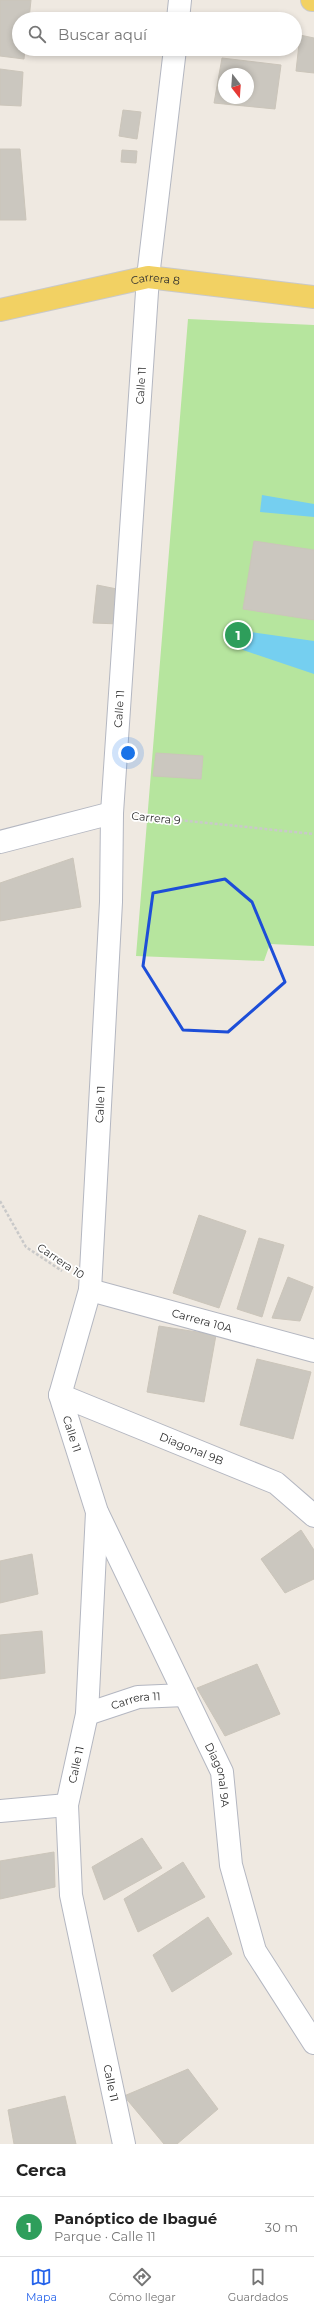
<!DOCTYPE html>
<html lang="es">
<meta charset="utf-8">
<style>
body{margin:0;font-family:Montserrat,sans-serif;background:#f2f2f2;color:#222}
.compass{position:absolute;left:218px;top:68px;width:36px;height:36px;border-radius:50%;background:#fff;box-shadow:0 2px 6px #0003;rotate:163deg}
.you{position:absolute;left:128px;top:753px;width:14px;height:14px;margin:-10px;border:3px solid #fff;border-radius:50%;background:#1a73e8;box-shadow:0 0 0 6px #1a73e833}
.badge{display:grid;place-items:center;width:26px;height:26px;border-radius:50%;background:#2563eb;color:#fff;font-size:13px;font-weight:700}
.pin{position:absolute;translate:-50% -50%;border:2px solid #fff;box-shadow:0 1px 4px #0006}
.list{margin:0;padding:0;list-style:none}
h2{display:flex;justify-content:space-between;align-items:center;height:52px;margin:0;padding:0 16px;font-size:17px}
h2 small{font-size:13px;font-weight:400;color:#767676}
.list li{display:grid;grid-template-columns:26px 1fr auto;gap:12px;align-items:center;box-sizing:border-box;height:60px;padding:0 16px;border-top:1px solid #e0e0e0}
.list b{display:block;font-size:15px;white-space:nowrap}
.list p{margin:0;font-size:13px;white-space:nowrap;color:#767676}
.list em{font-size:13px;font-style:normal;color:#767676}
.icon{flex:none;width:22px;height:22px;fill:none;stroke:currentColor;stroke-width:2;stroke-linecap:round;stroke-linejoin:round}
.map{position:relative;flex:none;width:314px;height:2144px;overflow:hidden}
.search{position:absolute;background:#fff;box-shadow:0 2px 6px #0003;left:12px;right:12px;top:12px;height:44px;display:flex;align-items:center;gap:10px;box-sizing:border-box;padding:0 14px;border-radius:22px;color:#767676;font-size:15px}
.sheet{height:112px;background:#fff}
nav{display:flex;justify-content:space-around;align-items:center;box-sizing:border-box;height:56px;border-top:1px solid #e0e0e0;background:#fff;font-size:11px;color:#767676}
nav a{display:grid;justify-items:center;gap:2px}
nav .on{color:#2563eb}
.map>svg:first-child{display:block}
.green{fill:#b6e59e}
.water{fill:#75cff0}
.building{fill:#cbc7bf;stroke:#cbc5ba;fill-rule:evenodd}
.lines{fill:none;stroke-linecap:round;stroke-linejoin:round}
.minor-casing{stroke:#b4b7c1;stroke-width:24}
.major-casing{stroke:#c9c9c9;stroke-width:24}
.path{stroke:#c9c9c9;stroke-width:2.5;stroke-dasharray:3 2;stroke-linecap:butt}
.minor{stroke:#fff;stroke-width:22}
.major{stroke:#f2d163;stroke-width:22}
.marked{fill:none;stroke:#1d4ed8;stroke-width:3;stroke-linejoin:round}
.labels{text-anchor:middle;stroke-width:3.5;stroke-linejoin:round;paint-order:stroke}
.street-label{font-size:11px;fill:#2e2e2e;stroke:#fff}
</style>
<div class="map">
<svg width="314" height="2144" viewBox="0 0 314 2144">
<rect width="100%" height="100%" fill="#efe9e1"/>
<!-- green -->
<polygon class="green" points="188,319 314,325 314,946 270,944 264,961 136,956"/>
<!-- water -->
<g class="water">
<polygon points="262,495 314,504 314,517 260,512"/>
<polygon points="243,631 314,641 314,674 243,650"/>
</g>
<!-- building -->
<g class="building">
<polygon points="0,0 31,0 29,19 19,19 19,49 25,49 24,59 0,56"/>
<polygon points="300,35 314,38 314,73 296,71"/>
<path d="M 222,58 L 281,65 L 275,109 L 214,103 ZM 224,74 L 248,74 L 248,98 L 224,98 Z"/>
<polygon points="0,69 23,72 21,106 0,105"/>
<polygon points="123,110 141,112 137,139 119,136"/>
<polygon points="0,149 20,149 26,220 0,220"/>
<polygon points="122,150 137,151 136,163 121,162"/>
<polygon points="254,541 314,550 314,620 243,609"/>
<polygon points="97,585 122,590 120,624 93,623"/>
<polygon points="156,753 203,756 201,779 153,776"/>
<polygon points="73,858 81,907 0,921 0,883"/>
<polygon points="199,1215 246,1231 219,1308 173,1293"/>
<polygon points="259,1238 284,1245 262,1317 237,1309"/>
<polygon points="288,1277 313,1287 300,1321 272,1318"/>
<polygon points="159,1326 216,1335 204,1402 147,1392"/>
<polygon points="257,1359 311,1372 293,1439 240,1425"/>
<polygon points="301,1530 314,1550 314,1579 285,1593 261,1559"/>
<polygon points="32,1554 38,1594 0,1603 0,1561"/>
<polygon points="42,1631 45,1673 0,1679 0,1635"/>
<polygon points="257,1664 280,1714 225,1736 197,1688"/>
<polygon points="142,1838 162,1868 104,1900 92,1867"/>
<polygon points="54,1852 55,1887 0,1899 0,1861"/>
<polygon points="183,1862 205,1897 138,1932 124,1899"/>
<polygon points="208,1917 232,1954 172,1992 153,1955"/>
<polygon points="188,2069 218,2109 177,2144 164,2144 124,2096"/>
<polygon points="65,2096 76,2144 14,2144 8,2110"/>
</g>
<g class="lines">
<!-- minor casing -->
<g class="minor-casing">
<g id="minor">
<polyline points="178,19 180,0"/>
<polyline points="0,842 112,813"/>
<path id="s1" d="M 90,1290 L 314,1351"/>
<path id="s2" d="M 60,1395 L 276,1483 L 314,1516"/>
<path id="s3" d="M 98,1514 L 222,1772 L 231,1865 L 255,1951 L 314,2043"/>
<path id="s4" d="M 87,1714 L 138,1697 L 185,1695"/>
<polyline points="0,1811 67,1805"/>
<path id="s5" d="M 124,2144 L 71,1895 L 67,1805 L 87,1714 L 97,1512 L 60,1395 L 90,1290 L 111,902 L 112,813 L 148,277 L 175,49"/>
</g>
</g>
<!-- major casing -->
<g class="major-casing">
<g id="major">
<polyline points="312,0 314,0"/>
<path id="s6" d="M 0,310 L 148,277 L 314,297"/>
</g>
</g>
<!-- path -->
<g class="path">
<polyline points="140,816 314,834"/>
<polyline points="0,1201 26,1247 62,1271"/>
</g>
<!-- minor -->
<use href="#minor" class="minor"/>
<!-- major -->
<use href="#major" class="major"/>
</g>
<!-- marked area -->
<path class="marked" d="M 225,879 L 252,902 L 285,982 L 228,1032 L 183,1030 L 143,966 L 153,893 Z"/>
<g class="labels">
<!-- street labels -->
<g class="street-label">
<text dy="4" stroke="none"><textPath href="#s6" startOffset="159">Carrera 8</textPath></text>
<text dy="4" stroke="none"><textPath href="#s5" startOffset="1778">Calle 11</textPath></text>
<text dy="4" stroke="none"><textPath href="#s5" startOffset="1454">Calle 11</textPath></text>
<text transform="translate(156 818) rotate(6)" y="4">Carrera 9</text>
<text dy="4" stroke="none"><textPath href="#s5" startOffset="1058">Calle 11</textPath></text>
<text transform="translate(61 1261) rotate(34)" y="4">Carrera 10</text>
<text dy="4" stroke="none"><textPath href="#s1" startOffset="116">Carrera 10A</textPath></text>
<text transform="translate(72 1434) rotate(72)" y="4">Calle 11</text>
<text dy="4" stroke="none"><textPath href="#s2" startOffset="142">Diagonal 9B</textPath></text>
<text dy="4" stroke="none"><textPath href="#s4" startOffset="51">Carrera 11</textPath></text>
<text dy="4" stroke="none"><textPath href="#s5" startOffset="386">Calle 11</textPath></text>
<text dy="4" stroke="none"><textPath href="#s3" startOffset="288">Diagonal 9A</textPath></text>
<text transform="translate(111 2083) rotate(78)" y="4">Calle 11</text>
</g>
</g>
</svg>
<svg class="compass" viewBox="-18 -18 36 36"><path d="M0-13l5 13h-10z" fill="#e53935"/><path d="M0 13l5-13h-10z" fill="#767676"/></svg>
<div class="you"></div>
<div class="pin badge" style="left:238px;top:635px;background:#2e9e5b">1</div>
<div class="search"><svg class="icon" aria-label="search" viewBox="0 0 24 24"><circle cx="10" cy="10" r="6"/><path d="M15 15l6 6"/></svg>Buscar aquí</div>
</div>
<section class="sheet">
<h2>Cerca<small></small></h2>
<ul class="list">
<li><span class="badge" style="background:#2e9e5b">1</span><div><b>Panóptico de Ibagué</b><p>Parque · Calle 11</p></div><em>30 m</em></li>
</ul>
</section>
<nav>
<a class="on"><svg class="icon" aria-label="map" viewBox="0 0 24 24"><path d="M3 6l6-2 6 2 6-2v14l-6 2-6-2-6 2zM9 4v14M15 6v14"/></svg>Mapa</a>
<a><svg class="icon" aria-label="directions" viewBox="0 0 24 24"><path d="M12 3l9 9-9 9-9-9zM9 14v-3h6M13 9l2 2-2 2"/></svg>Cómo llegar</a>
<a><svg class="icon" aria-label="saved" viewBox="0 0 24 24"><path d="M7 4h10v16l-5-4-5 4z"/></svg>Guardados</a>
</nav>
